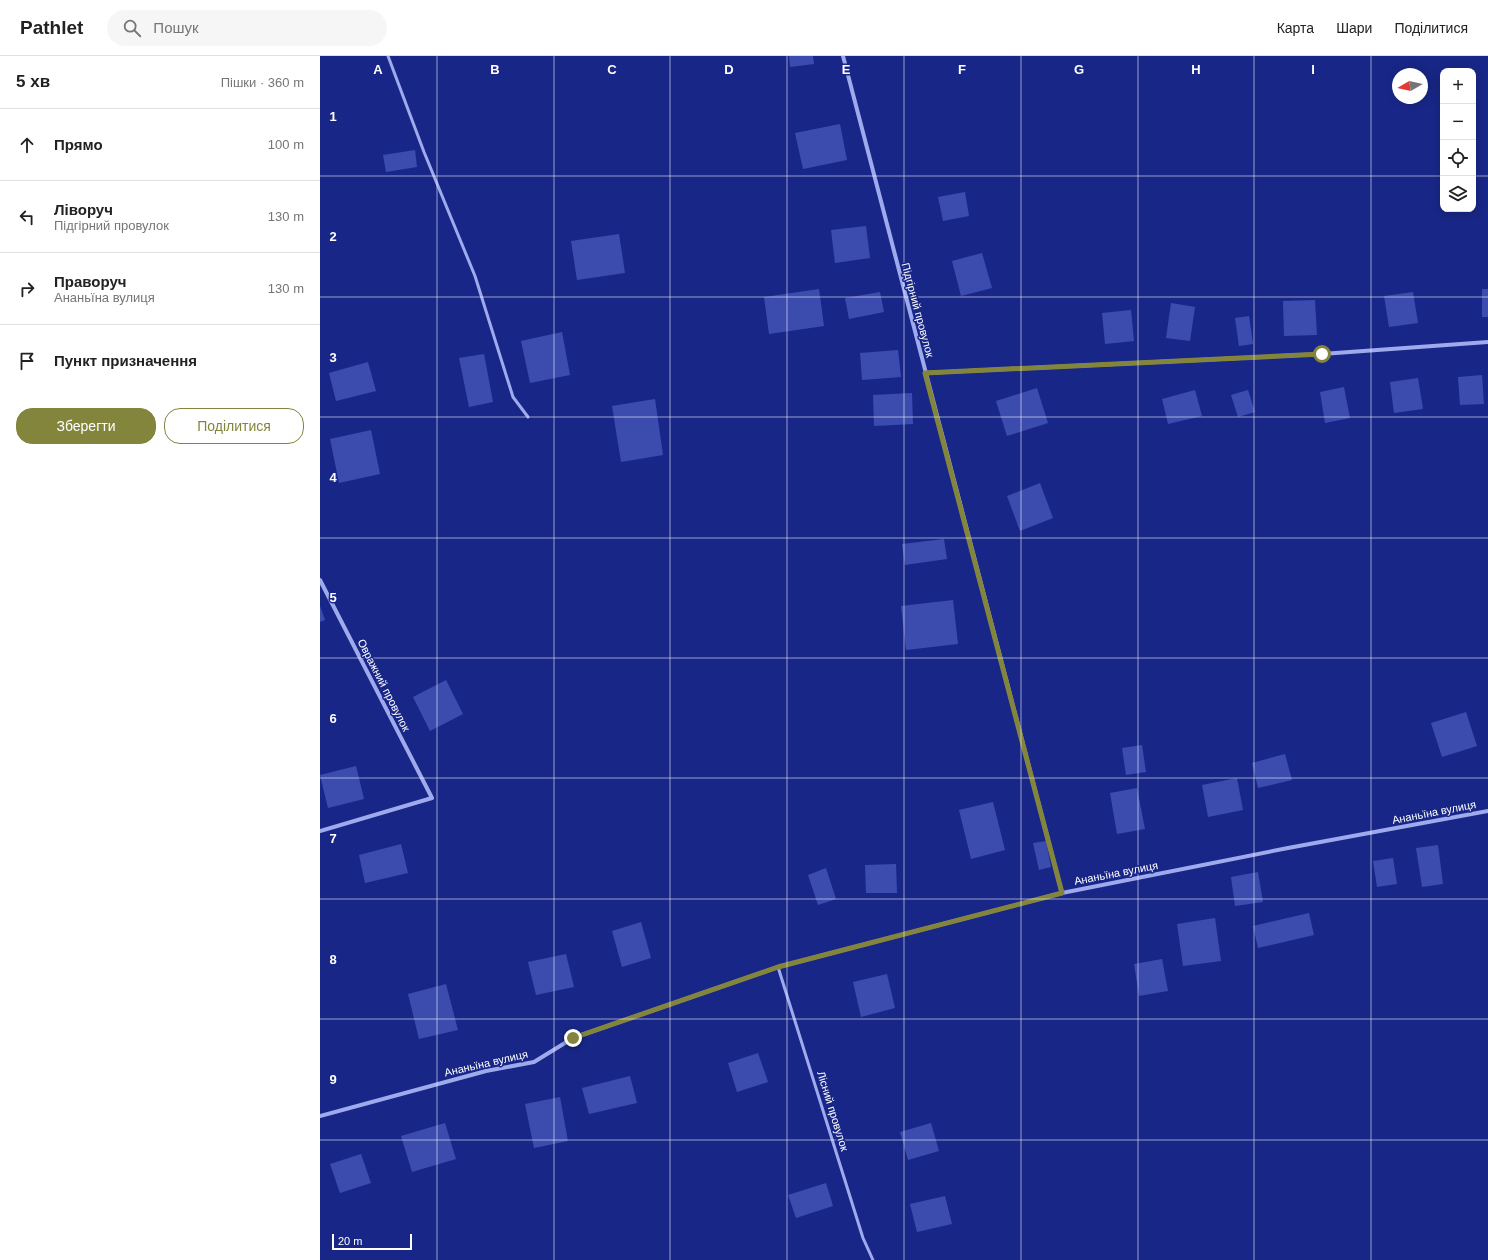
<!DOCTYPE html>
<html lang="uk">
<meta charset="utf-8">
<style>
body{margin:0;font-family:Arial,sans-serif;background:#f6f6f6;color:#222}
.controls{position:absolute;right:12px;top:12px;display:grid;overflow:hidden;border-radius:8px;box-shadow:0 2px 10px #0003}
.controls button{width:36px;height:36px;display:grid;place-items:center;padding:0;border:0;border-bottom:1px solid #e0e0e0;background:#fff;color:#222;font:20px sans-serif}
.compass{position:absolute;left:1072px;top:12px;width:36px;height:36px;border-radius:50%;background:#fff;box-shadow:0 2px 10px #0003;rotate:261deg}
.scale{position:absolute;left:12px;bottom:10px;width:80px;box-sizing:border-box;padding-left:4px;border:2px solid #fff;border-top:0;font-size:11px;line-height:14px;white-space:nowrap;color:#fff;-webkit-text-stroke:3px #182787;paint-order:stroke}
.stop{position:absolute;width:12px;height:12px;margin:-9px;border:3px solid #84853c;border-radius:50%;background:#fff}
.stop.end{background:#84853c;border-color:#fff;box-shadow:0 1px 4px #0008}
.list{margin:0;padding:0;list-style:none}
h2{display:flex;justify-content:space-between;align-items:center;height:52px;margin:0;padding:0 16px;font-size:17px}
h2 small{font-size:13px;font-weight:400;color:#767676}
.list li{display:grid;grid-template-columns:26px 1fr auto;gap:12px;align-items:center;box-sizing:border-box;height:72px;padding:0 16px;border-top:1px solid #e0e0e0}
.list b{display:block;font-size:15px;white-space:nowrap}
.list p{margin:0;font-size:13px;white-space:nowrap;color:#767676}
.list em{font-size:13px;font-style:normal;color:#767676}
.actions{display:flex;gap:8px;padding:12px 16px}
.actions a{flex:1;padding:9px 0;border:1px solid #84853c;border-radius:16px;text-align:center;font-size:14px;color:#84853c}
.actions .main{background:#84853c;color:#fff}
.icon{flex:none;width:22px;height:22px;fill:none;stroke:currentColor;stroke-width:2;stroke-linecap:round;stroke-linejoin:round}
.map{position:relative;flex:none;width:1168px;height:1204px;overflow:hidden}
header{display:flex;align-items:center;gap:24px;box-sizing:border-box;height:56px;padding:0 20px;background:#fff;border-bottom:1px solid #e0e0e0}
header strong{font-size:19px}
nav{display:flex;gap:22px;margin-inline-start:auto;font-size:14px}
.search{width:280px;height:36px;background:#f6f6f6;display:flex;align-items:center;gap:10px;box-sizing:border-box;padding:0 14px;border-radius:22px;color:#767676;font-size:15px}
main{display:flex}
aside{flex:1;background:#fff}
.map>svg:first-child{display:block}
.building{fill:#3c4cae}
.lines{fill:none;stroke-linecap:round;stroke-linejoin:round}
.service{stroke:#9faaed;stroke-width:3}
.minor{stroke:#9faaed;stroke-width:4}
.route{stroke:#84853c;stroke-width:5}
.grid{fill:none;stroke:#fff;stroke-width:1;stroke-opacity:0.55}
.labels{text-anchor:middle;stroke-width:3;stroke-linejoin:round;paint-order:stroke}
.street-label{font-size:11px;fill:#fff;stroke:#182787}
.grid-label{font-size:13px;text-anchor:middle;font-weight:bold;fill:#fff;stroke:#182787;stroke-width:3;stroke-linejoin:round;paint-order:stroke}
</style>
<header>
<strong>Pathlet</strong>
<div class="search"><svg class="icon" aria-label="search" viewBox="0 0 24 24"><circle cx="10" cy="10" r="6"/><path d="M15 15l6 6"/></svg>Пошук</div>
<nav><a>Карта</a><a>Шари</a><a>Поділитися</a></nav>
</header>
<main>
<aside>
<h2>5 хв<small>Пішки · 360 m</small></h2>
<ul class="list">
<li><svg class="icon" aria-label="ahead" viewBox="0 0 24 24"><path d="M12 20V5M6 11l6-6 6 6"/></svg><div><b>Прямо</b></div><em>100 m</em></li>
<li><svg class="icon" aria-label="left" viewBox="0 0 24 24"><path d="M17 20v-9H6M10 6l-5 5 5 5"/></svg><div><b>Ліворуч</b><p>Підгірний провулок</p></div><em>130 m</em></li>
<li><svg class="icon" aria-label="right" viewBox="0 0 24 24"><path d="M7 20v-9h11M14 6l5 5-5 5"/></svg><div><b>Праворуч</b><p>Ананьїна вулиця</p></div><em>130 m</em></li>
<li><svg class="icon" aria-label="arrive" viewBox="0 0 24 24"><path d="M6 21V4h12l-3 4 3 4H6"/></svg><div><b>Пункт призначення</b></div></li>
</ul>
<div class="actions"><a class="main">Зберегти</a><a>Поділитися</a></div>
</aside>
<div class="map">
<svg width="1168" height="1204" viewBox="0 0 1168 1204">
<rect width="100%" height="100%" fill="#182787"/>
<!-- building -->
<g class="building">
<polygon points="469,0 493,0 494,8 470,11"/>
<polygon points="520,68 527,104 483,113 475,77"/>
<polygon points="95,94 97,111 66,116 63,99"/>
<polygon points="645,136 649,160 623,165 618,141"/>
<polygon points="546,170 550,202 515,207 511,174"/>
<polygon points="299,178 305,217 257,224 251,185"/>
<polygon points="662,197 672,232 641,240 632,205"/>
<polygon points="499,233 504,270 449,278 444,241"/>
<rect x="1162" y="233" width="6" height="28"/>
<polygon points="560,236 564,256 529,263 525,242"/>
<polygon points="1093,236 1098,267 1069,271 1064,240"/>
<polygon points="995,244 997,279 964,280 963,245"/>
<polygon points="851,247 875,251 870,285 846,282"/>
<polygon points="811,254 814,285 785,288 782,257"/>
<polygon points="929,260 933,288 919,290 915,262"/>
<polygon points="242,276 250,319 210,327 201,285"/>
<polygon points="578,294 581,321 542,324 540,297"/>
<polygon points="164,298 173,346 149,351 139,302"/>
<polygon points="48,306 56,335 16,345 9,317"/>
<polygon points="1162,319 1164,348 1140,349 1138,321"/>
<polygon points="1098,322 1103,353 1074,357 1070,326"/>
<polygon points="1024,331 1030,362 1005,367 1000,336"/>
<polygon points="717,332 728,367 687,380 676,345"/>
<polygon points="875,334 882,360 848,368 842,343"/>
<polygon points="928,334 935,356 918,361 911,339"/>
<polygon points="592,337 593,368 554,370 553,339"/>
<polygon points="335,343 343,399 301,406 292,350"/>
<polygon points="51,374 60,418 19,427 10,383"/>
<polygon points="720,427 733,462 700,475 687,440"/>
<polygon points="624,483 627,503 585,509 582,488"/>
<polygon points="633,544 638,588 586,594 581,550"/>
<polygon points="0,550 5,564 0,566"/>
<polygon points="126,624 143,658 110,675 93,641"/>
<polygon points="1146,656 1157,690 1122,701 1111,667"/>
<polygon points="822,689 826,716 806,719 802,692"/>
<polygon points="965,698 972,724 938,732 932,707"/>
<polygon points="36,710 44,743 8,752 0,719"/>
<polygon points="917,722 923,754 888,761 882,729"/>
<polygon points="817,732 825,773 797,778 790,737"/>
<polygon points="673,746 685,794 651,803 639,754"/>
<polygon points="726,785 731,811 719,814 713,787"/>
<polygon points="81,788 88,817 45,827 39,799"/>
<polygon points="1118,789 1123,828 1102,831 1096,792"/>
<polygon points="1073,802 1077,828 1057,831 1053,805"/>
<polygon points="576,808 577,837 546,837 545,809"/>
<polygon points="506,812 516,843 498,849 488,819"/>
<polygon points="938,816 943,846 915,850 911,821"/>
<polygon points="989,857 994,879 938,892 933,870"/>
<polygon points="895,862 901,905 863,910 857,868"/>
<polygon points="321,866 331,902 302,911 292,875"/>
<polygon points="246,898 254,931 216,939 208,906"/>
<polygon points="842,903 848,935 819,940 814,908"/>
<polygon points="567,918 575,952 541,961 533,926"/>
<polygon points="126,928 138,974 99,983 88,938"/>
<polygon points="438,997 448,1026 417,1036 408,1007"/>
<polygon points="310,1020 317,1047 269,1058 262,1032"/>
<polygon points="240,1041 248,1085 214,1092 205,1048"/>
<polygon points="125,1067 136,1103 92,1116 81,1080"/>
<polygon points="611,1067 619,1095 588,1104 580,1076"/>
<polygon points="41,1098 51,1127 20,1137 10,1108"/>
<polygon points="506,1127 513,1150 476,1162 468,1139"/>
<polygon points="625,1140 632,1168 597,1176 590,1148"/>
</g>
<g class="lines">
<!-- service -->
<g class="service">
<polyline points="68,0 104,96 155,220 193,341 208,361"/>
<polyline points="458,911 543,1182 553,1204"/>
</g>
<!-- minor -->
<g class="minor">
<polyline points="523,0 742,837"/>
<polyline points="605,317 1002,298 1168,286"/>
<polyline points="0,524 112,742 0,775"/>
<polyline points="0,1060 166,1015 214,1006 253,982 458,911 742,837 968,792 1168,755"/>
</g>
</g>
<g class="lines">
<!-- route -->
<polyline class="route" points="253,982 458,911 742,837 605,317 1002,298"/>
</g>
<!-- grid -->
<path class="grid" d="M 117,0 L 117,1204M 234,0 L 234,1204M 350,0 L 350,1204M 467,0 L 467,1204M 584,0 L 584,1204M 701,0 L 701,1204M 818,0 L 818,1204M 934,0 L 934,1204M 1051,0 L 1051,1204M 0,120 L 1123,120M 1153,120 L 1168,120M 0,241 L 1168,241M 0,361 L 1168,361M 0,482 L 1168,482M 0,602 L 1168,602M 0,722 L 1168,722M 0,843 L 1168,843M 0,963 L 1168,963M 0,1084 L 1168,1084"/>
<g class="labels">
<!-- street labels -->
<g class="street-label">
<text transform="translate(598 254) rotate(75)" y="4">Підгірний провулок</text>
<text transform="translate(64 629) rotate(63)" y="4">Овражний провулок</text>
<text transform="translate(1114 756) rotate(-11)" y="4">Ананьїна вулиця</text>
<text transform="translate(796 817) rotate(-11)" y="4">Ананьїна вулиця</text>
<text transform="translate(166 1007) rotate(-13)" y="4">Ананьїна вулиця</text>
<text transform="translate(513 1055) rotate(73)" y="4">Лісний провулок</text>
</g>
</g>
<g class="grid-label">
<text x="58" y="18">A</text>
<text x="175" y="18">B</text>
<text x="292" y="18">C</text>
<text x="409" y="18">D</text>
<text x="526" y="18">E</text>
<text x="642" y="18">F</text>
<text x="759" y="18">G</text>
<text x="876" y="18">H</text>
<text x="993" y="18">I</text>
<text x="13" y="65">1</text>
<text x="13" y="185">2</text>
<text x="13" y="306">3</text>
<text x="13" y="426">4</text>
<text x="13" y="546">5</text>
<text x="13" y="667">6</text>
<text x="13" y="787">7</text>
<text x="13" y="908">8</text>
<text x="13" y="1028">9</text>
</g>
</svg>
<div class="controls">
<button>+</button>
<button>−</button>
<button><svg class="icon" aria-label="locate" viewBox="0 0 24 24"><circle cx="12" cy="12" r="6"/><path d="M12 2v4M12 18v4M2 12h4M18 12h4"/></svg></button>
<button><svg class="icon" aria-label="layers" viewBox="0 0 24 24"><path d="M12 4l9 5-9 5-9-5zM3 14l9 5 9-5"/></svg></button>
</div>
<svg class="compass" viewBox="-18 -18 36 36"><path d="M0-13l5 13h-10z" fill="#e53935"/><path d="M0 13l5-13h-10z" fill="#767676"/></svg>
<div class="scale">20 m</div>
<div class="stop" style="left:1002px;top:298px"></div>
<div class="stop end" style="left:253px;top:982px"></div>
</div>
</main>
